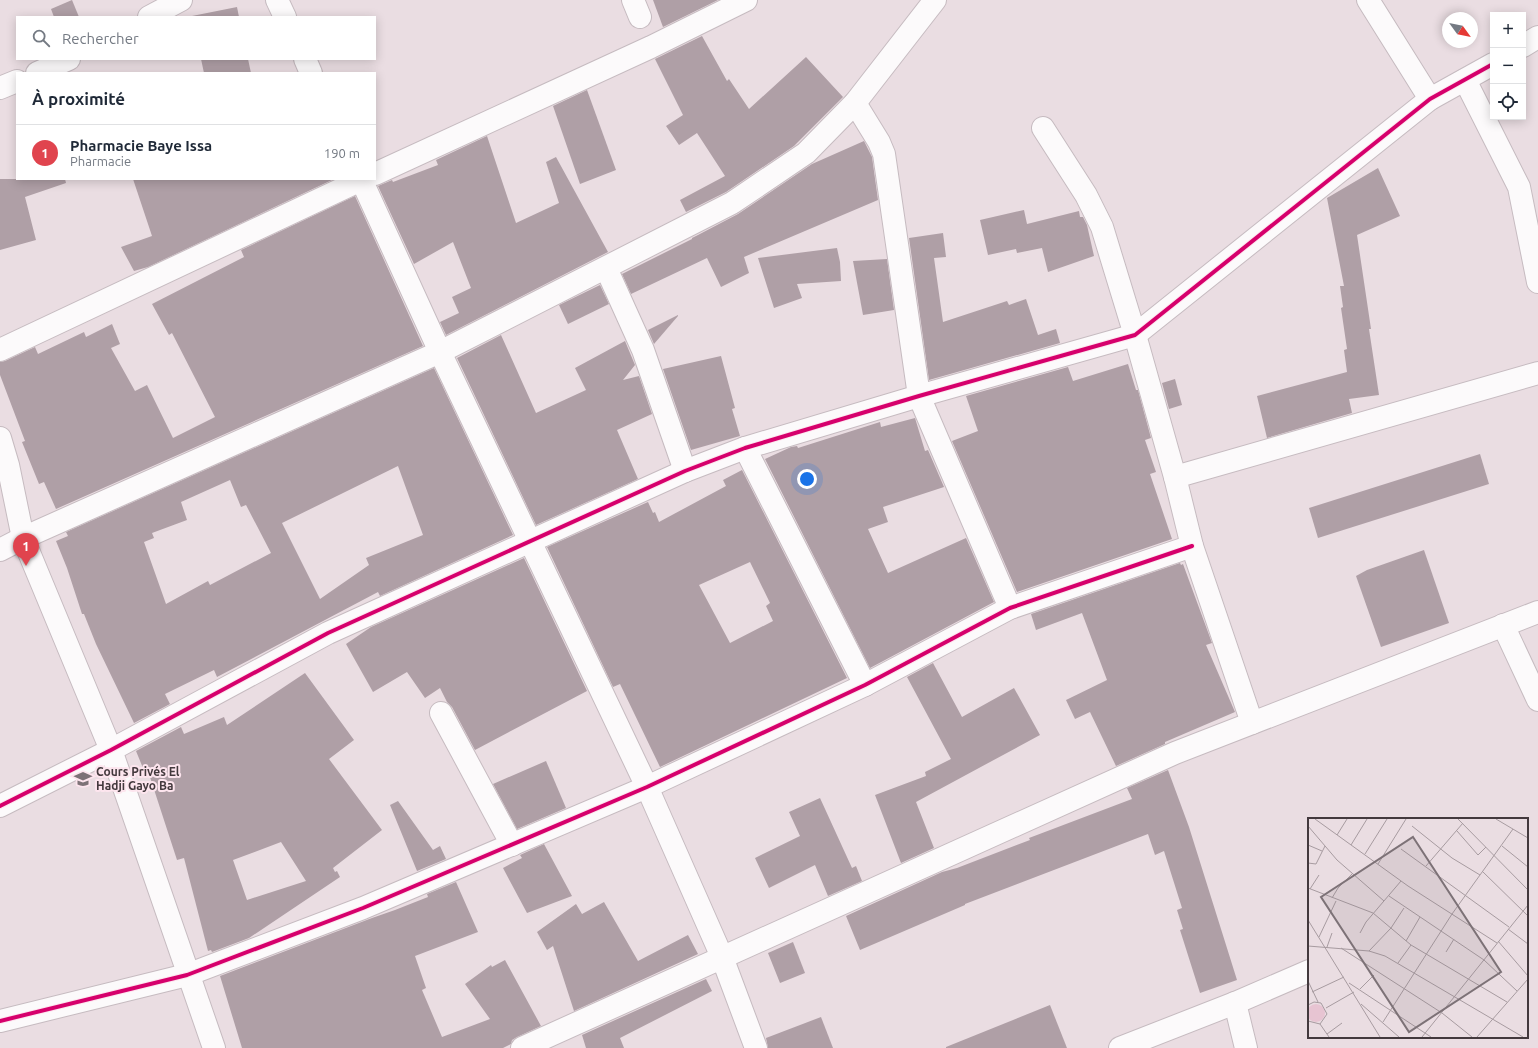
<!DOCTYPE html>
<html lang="fr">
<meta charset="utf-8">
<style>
body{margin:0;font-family:Ubuntu,sans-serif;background:#f2f2f3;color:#1f2937}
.controls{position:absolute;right:12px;top:12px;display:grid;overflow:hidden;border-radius:0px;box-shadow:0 2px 10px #0003}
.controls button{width:36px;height:36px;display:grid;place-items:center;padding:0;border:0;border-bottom:1px solid #e0e1e3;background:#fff;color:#1f2937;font:20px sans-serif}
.compass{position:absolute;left:1442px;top:12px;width:36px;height:36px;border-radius:50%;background:#fff;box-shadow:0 2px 10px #0003;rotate:123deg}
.you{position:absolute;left:807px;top:479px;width:14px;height:14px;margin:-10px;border:3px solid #fff;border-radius:50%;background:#1a73e8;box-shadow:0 0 0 6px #1a73e833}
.badge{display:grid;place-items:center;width:26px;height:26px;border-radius:50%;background:#7d7277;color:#fff;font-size:13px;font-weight:700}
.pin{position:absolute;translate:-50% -33px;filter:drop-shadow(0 1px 2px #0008)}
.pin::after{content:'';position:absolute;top:21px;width:14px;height:12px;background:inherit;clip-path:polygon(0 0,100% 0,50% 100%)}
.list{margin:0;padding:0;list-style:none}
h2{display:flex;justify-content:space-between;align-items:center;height:52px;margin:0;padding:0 16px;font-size:17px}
h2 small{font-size:13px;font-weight:400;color:#747a83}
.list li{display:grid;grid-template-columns:26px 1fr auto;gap:12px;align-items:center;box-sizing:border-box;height:56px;padding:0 16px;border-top:1px solid #e0e1e3}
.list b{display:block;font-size:15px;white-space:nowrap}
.list p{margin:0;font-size:13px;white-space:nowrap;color:#747a83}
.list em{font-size:13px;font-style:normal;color:#747a83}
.icon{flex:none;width:22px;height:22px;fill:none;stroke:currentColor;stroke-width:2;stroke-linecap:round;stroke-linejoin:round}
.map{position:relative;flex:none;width:1538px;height:1048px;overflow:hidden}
.search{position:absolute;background:#fff;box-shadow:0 2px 10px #0003;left:16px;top:16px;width:360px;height:44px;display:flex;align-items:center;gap:10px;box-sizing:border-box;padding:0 14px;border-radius:0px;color:#747a83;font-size:15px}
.panel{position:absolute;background:#fff;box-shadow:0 2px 10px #0003;left:16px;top:72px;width:360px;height:108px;border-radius:0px}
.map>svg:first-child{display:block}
.building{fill:#af9fa6;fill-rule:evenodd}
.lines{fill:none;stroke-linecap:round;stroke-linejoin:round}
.street-casing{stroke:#c6bbc0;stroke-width:24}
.secondary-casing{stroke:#c6bbc0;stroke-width:24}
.street{stroke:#fcfafb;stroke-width:22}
.secondary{stroke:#fcfafb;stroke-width:22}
.cycleway-casing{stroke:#fde5ee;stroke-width:6}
.cycleway{stroke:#d6006c;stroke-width:4}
.labels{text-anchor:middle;stroke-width:4;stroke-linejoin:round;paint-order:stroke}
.poi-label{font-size:12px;font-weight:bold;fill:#43393d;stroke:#fde5ee;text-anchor:start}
.inset-road{fill:none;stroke:#a79ba0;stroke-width:1}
.view{fill:#7d7277;fill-opacity:0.15;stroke:#7d7277;stroke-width:2}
.inset-edge{fill:none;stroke:#43393d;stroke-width:2}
</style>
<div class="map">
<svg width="1538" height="1048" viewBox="0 0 1538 1048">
<rect width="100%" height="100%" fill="#eadde2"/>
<!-- building -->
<g class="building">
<polygon points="72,0 79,17 54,17 51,9"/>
<polygon points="653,0 718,0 663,27"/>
<polygon points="237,7 239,17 192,17 192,16"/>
<polygon points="702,36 727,81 729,79 749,109 806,57 843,97 794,146 726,192 686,212 680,200 725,176 697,133 679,145 666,126 683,115 655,59"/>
<polygon points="201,59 248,59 251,73 204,73"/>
<polygon points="587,90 616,170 580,184 553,106"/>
<polygon points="487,136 516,223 559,203 546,162 556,157 608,252 446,335 440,322 459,313 452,297 471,288 453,242 414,264 378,186 392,180 393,182 438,165 436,160"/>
<polygon points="864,141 872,157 878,200 744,257 749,273 721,287 707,258 631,294 622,274 692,239 692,238 698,235 738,214 812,164"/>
<polygon points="1378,168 1400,216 1357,235 1371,329 1369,329 1379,395 1349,399 1352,413 1267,438 1257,396 1347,372 1344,350 1347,349 1341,308 1343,307 1340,286 1344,286 1327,198"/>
<polygon points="0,179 65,179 66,183 25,197 36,240 0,250"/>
<polygon points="133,179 334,179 148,267 134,271 121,247 152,236"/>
<polygon points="355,196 423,346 56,509 44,482 39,484 22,442 25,441 0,375 0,362 5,361 35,347 38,354 84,332 86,337 112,324 120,344 111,348 135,391 147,385 173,438 215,417 172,333 169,335 152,304 244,257 241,250"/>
<polygon points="1024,210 1027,224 1079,211 1080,217 1083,217 1087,225 1094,256 1048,272 1042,248 1017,253 1016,249 988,255 980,220"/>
<polygon points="943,233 946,257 934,258 943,322 1007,301 1009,305 1026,299 1038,335 1056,329 1060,343 929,380 909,238"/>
<polygon points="837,248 840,262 841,281 797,284 802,298 774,308 758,258"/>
<polygon points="887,259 894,310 863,315 853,261"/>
<polygon points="600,285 609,304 568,324 559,305"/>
<polygon points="678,315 678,316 654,344 648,330"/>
<polygon points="501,335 536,413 586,390 575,368 625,341 635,365 623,380 639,376 652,414 617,430 638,479 536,525 457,358"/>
<polygon points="721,356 735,408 732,409 740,436 691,450 663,369"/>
<polygon points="1128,364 1136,390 1138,390 1151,438 1145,440 1156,472 1150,474 1172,539 1017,592 952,441 978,431 966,396 1068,367 1073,381"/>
<path d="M 434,368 L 513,535 L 380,596 L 378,592 L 217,677 L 214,670 L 165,694 L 170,704 L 134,723 L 96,644 L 84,614 L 82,614 L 67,568 L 56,541 L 68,536 L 66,532 ZM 398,466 L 423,535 L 366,558 L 369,565 L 320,599 L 282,523 ZM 230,480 L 241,507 L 246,505 L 271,553 L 210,585 L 208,581 L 166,604 L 144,542 L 154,538 L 152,533 L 187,520 L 181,502 Z"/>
<polygon points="1175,379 1182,405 1169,409 1162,383"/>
<polygon points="915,418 925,451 928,450 944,487 883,507 888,522 868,529 888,573 966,538 994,602 870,668 765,459 791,447 797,446 798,448 880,422 881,427"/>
<polygon points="1480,454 1489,484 1318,538 1309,508"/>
<path d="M 742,470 L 847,678 L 660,767 L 620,684 L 613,687 L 547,547 L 648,502 L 653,513 L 655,512 L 659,522 L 726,486 L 723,480 ZM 750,562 L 770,603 L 766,606 L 773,621 L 730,643 L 699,585 Z"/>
<polygon points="1424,550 1449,623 1381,647 1356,576 1367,570"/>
<polygon points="524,558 587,691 475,750 452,707 447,702 440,688 425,698 407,672 373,692 346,644 371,627"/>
<polygon points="1180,563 1181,565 1183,564 1212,643 1206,645 1235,712 1165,742 1165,744 1116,766 1090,712 1075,719 1066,700 1107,680 1082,613 1036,630 1031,614"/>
<polygon points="933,663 962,717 1014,688 1040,735 916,802 934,848 901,863 875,795 926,776 925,772 951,759 907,677"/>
<path d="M 305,673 L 354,740 L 329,759 L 382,830 L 333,868 L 335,872 L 337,871 L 340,877 L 249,938 L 212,952 L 211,950 L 208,951 L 184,858 L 177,860 L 148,771 L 145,773 L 136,751 L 181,727 L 184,734 L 224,717 L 227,725 ZM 281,842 L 306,881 L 247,900 L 233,860 Z"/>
<polygon points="546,761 566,808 517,829 493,784"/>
<polygon points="1168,770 1189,827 1237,980 1200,993 1180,930 1183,929 1177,910 1182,908 1164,851 1155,855 1148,834 965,904 965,905 860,950 846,916 942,872 957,868 1030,840 1029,838 1132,799 1127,788"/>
<polygon points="820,798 852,868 856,866 862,881 828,896 815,865 769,888 755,858 800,836 789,812"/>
<polygon points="398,801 433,850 440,846 446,859 417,871 390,805"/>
<polygon points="544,844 572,896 527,913 503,868 522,858 520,855"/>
<polygon points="456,882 478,932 415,956 426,988 422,990 442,1037 490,1019 465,984 491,965 492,967 505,960 541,1026 517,1037 512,1040 511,1044 503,1048 242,1048 220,976 372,918 395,910 428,897 427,894"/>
<polygon points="604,902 638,961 688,935 698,954 574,1011 553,946 547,950 537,932 576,904 582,914"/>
<polygon points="793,942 805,973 780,983 768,953"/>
<polygon points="706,979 712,991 620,1038 624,1048 586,1048 582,1035"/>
<polygon points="1050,1005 1067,1048 946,1048 946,1047"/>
<polygon points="821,1017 833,1048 768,1048 766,1038"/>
</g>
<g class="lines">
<!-- street casing -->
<g class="street-casing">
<g id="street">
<polyline points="277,0 285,17"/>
<polyline points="633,0 640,17"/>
<polyline points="1368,0 1430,99"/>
<polyline points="149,17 181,0"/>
<polyline points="1523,46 1538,37"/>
<polyline points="305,59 311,73"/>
<polyline points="37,73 69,59"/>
<polyline points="1465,80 1519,187 1538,282"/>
<polyline points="0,88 17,81"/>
<polyline points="855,103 879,142 884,154 919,396 1010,608"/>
<polyline points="1043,128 1086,195 1102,227 1135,335 1175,477 1192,546 1252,723"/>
<polyline points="375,174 651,47 746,0"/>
<polyline points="361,179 440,352 647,787 722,957 756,1048"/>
<polyline points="606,268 643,350 685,471"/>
<polyline points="0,350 363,179"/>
<polyline points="745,448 865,685"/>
<polyline points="1175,477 1538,373"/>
<polyline points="0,550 23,538 440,352 732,203 806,153 855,103 935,0"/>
<polyline points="1503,625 1538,700"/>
<polyline points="441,713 512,845"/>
<polyline points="0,806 111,750 328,633 685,471 745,448 919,396 1135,335 1430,99 1493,64"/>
<polyline points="1235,1003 1246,1048"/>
<polyline points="0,1021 187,975 363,908 647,787 865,685 1010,608 1192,546"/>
<polyline points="522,1048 1175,753 1538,612"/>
<polyline points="1120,1048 1235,1003 1309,971"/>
</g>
</g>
<!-- secondary casing -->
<g class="secondary-casing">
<polyline id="secondary" points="0,438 8,465 23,538 111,750 214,1048"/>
</g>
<!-- street -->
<use href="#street" class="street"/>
<!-- secondary -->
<use href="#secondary" class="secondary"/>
<!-- cycleway casing -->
<g class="cycleway-casing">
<g id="cycleway">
<polyline points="0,806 111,750 328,633 685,471 745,448 919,396 1135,335 1430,99 1493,64"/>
<polyline points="0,1021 187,975 363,908 647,787 865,685 1010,608 1192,546"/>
</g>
</g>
<!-- cycleway -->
<use href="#cycleway" class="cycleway"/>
</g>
<!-- icons -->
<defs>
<g id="school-bare" transform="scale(1.38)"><path d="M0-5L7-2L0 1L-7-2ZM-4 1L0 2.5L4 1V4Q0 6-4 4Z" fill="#7d7277" stroke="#fde5ee" stroke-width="2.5" paint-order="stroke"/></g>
</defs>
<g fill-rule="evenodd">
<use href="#school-bare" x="83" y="779"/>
</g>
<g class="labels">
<!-- poi labels -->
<g class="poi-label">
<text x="96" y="776">Cours Privés El<tspan x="96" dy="14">Hadji Gayo Ba</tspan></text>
</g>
</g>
<!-- overview -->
<g transform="translate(1308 818)">
<rect width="220" height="220" fill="#eadde2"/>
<path d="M-1 195a9 9 0 1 1 18 0a9 9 0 1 1-18 0Z" fill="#e7c4d2"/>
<path class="inset-road" d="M 7,1 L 100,68 L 189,125M 150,1 L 220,72M 188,1 L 220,20M 0,8 L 29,42 L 76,83M 104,8 L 144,40 L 172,57M 149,13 L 170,37 L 178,29M 29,17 L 39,1M 0,27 L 14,33M 43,27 L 59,1M 194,28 L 220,49M 93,31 L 201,109M 57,36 L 79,1M 0,45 L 8,46 L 17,28M 70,46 L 98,1M 118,48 L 155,5M 174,53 L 220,98M 0,70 L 65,95 L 103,127 L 199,184M 2,71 L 11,57M 81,78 L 176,142 L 209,173M 24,80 L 30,70 L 44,56M 0,102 L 72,219M 200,111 L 220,126M 52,115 L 58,104 L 93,63M 11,119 L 28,83M 98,123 L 112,99M 190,123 L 220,158M 0,128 L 61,133 L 77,138 L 215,219M 19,129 L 24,115M 33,130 L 134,195 L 164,219M 61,133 L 83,110 L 96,90M 138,134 L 146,121M 90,145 L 103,127M 0,163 L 10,184M 41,165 L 123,219M 52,171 L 66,157M 4,174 L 36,159M 53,186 L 91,219M 0,187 L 6,184 L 13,185 L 19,196 L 12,206 L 0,203M 18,190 L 46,174M 75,204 L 144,96 L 205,11M 12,206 L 21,219M 19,216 L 34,205M 114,219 L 220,87M 169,219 L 220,161"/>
<path class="view" d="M 105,19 L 193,154 L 101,214 L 13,79 Z"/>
<rect width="220" height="220" class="inset-edge"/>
</g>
</svg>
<div class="controls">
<button>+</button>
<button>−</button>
<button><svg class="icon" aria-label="locate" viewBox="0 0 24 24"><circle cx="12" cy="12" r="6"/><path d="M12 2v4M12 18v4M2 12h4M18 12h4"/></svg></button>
</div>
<svg class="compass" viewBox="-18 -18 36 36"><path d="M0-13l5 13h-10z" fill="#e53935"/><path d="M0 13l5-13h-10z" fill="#747a83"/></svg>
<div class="you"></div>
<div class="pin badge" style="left:26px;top:566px;background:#e0444e">1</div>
<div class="search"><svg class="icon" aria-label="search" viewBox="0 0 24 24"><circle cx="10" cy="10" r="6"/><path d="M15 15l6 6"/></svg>Rechercher</div>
<section class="panel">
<h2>À proximité<small></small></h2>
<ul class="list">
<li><span class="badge" style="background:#e0444e">1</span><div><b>Pharmacie Baye Issa</b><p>Pharmacie</p></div><em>190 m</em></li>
</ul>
</section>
</div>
